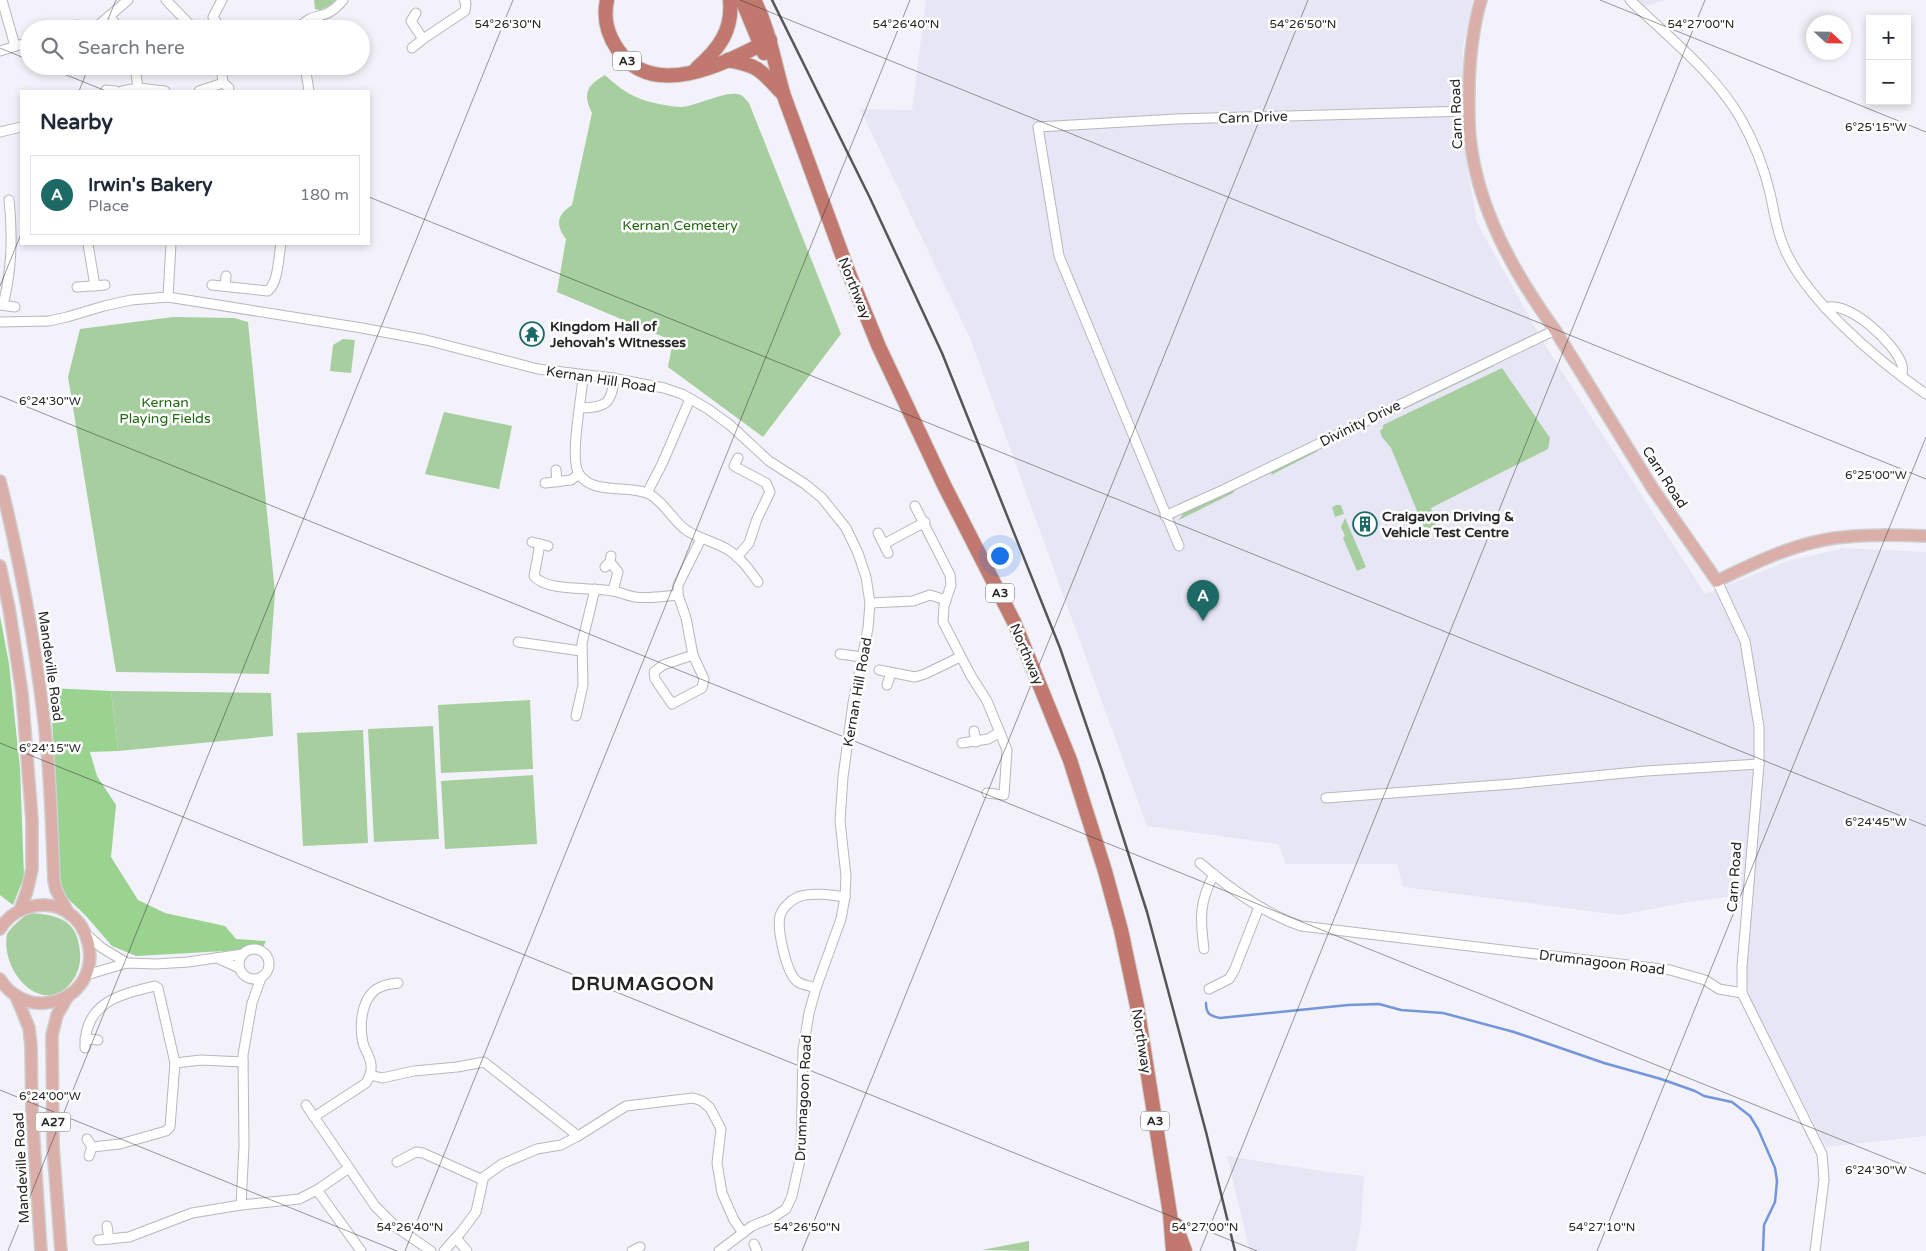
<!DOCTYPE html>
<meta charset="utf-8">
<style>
body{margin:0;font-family:"Varela Round",sans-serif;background:#f6f6f7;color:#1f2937}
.controls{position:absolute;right:15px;top:15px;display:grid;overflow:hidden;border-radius:0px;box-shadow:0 2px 8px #0003}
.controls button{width:45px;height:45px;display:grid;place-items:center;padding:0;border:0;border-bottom:1px solid #e0e1e3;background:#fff;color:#1f2937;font:25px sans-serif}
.compass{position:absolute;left:1806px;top:15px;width:45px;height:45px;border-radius:50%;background:#fff;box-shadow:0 2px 8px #0003;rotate:112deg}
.you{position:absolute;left:999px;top:555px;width:18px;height:18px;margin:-12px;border:4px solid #fff;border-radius:50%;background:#1a73e8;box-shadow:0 0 0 8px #1a73e833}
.badge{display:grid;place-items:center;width:32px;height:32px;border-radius:50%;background:#1d6965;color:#fff;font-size:16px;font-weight:700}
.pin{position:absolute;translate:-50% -41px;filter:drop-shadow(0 1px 2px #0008)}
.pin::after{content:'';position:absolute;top:26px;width:18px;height:15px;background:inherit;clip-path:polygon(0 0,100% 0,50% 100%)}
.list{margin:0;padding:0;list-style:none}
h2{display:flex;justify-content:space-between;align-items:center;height:65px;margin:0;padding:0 20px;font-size:21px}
h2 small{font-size:16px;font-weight:400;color:#747a83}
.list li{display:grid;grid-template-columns:32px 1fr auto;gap:15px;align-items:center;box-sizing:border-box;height:80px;margin:0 10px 10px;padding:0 10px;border:1px solid #e0e1e3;border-radius:0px}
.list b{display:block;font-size:19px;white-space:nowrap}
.list p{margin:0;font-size:16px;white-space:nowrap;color:#747a83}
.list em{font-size:16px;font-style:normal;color:#747a83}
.icon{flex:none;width:28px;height:28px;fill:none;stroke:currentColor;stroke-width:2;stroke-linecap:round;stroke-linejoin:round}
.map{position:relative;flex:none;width:1926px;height:1251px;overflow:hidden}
.search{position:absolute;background:#fff;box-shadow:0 2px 8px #0003;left:20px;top:20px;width:350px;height:55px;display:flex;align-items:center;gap:12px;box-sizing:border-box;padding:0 18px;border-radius:28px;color:#747a83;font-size:19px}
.panel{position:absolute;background:#fff;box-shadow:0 2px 8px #0003;left:20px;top:90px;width:350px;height:155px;border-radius:0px}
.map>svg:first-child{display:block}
.built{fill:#e7e6f5}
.green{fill:#a6ce9e}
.forest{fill:#9ad290}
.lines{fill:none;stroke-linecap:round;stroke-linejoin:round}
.stream{stroke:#7395d9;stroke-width:2.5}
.minor-casing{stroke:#b7b7be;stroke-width:11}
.major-casing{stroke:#cfcfd0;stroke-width:14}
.highway-casing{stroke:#cfcfd0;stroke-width:16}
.minor{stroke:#fff;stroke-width:9}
.major{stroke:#daaea9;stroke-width:11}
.highway{stroke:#c1786f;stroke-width:14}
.rail{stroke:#56555a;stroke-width:2.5}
.ticks{fill:none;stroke:#252528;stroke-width:1;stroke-opacity:0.45}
.labels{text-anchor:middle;stroke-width:5;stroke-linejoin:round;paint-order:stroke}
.shield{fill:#fff;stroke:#666668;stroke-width:1}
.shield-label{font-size:12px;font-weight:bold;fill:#252528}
.street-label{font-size:14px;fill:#252528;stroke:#fff}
.park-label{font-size:14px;fill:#1f6811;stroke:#fff}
.poi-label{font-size:14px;font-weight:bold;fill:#252528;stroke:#fff;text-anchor:start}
.district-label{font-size:19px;font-weight:bold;letter-spacing:1px;fill:#252528;stroke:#fff}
.ticks-label{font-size:12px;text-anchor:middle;fill:#252528;stroke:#fff;stroke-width:5;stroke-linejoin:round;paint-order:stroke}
</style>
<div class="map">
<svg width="1926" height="1251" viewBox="0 0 1926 1251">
<rect width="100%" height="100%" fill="#f3f2fa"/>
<!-- built -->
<g class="built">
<polygon points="926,0 1473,0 1463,45 1461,131 1477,223 1545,345 1705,594 1788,561 1844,548 1926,552 1926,1136 1826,1147 1749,997 1747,984 1747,957 1752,894 1689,902 1620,915 1403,887 1397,864 1286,864 1278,844 1147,826 970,338 860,109 912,110"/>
<polygon points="1637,0 1665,0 1645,7"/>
<polygon points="1227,1156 1328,1172 1364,1176 1361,1224 1356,1251 1250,1251"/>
</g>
<!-- green -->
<g class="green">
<polygon points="314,0 336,0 329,6 320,10 315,9"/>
<path d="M 605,75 C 624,93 639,101 665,105 C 670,106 676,107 681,107 C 698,106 727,89 741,95 C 744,97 747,101 749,103 L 841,334 L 763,437 L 668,367 L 673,341 L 557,292 L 566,239 C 555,224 557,215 572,205 L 592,113 C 582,94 587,85 605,75 Z"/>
<polygon points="173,317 234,318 248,322 275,593 269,674 116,672 68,377 80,329"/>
<polygon points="343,339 355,340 351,373 330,371 333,345"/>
<polygon points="1493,365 1494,366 1373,424 1375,422"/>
<polygon points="1502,368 1550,438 1548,449 1431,508 1436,525 1425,530 1391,448 1382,437 1380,431 1383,428 1383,425"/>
<polygon points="444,412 512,426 499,489 425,474"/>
<polygon points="1235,490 1233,493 1179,520 1184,512"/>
<polygon points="1336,505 1341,505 1344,514 1335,517 1332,507"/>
<polygon points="1345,518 1366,567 1357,571 1343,538 1345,536 1341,527"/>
<polygon points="111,691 271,693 273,736 118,751"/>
<polygon points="530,700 533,769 441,773 438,705"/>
<polygon points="433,726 439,839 374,842 368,729"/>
<polygon points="363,730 368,843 303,846 297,733"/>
<polygon points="533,775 537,844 445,849 441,781"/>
<path d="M 29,913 C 47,914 70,916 77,937 C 82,955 82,969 70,984 C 41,1017 0,971 7,934 C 13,925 21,919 29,913 Z"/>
<polygon points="1029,1241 1029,1251 982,1250"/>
</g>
<!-- forest -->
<g class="forest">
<polygon points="1314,451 1318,451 1271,475 1272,472"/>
<polygon points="0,616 9,664 20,768 24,877 13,905 0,895"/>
<polygon points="50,688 111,691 118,751 90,752 97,776 116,805 111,857 138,900 165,913 225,926 236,939 266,941 262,949 136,956 112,946 86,916 58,889 57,799"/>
</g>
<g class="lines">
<!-- stream -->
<path class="stream" d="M 1206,1003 C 1206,1014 1210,1016 1220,1018 L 1348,1005 L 1379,1004 L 1401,1010 L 1443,1013 L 1514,1032 L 1604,1063 L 1661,1079 L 1695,1091 L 1704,1096 L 1732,1102 L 1750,1116 L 1758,1129 L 1775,1168 L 1777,1181 L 1775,1202 L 1764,1225 L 1763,1251"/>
<!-- minor casing -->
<g class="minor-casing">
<g id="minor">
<polyline points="2,0 15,46"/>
<polyline points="166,0 194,29"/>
<path d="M 1630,0 C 1668,37 1714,72 1741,119 C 1754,142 1764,168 1770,193 C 1774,211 1776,228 1783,245 C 1804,299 1878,361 1926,394"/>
<polyline points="416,13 411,21 423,39"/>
<polyline points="109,16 120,29"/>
<polyline points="77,25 81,29"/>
<polyline points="94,29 128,0"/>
<polyline points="221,29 213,17 222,0"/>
<path d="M 302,29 L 302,25 C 311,15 317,18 328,13 C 334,10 339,5 343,0"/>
<polyline points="412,48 423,39 465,11 466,3 464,0"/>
<polyline points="0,51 29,42"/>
<polyline points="135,66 138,88"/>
<polyline points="249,66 251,69"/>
<polyline points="305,66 309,91"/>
<polyline points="222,73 223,83 229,88"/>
<polyline points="106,90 116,91"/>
<polyline points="122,91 138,88 165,91"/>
<polyline points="199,91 223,83"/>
<polyline points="0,132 21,127"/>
<polyline points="88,244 95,286"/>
<path d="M 212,285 L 268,291 C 279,281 278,258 281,244"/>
<polyline points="225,286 226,276"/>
<polyline points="77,287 105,285"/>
<polyline points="168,297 171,244"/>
<polyline points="0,305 15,307"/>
<path d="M 3,305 C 12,270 13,236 9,200"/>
<path d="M 1825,308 C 1848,299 1896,344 1902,365 C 1903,368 1902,372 1902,376"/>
<polyline points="0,322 49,321 67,317 104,306 131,300 168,297 362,328 426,340 538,369 612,378 664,388 682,394 708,409 730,425 769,461 805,484 822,498 846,528 858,553 866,577 870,603 868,628 853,703 843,777 840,821 846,876 845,897 841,919 816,988 809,1013 803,1050 801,1155 792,1196 786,1209 772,1218 752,1226 719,1251"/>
<path d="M 583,376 C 582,397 569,459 579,474 C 593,495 626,485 647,493 C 663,500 672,520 686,530 C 699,539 717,542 730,551 C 742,559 750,571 758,582"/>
<path d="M 581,408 C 606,407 612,404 614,378"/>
<polyline points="556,470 557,482"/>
<polyline points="545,483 571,480 579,474"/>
<polyline points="647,493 662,464 690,399"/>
<polyline points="915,506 950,575 951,585 944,606 943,622 971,676 987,701 1007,750 1004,795 987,793"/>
<polyline points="1165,516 1225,489 1555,330"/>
<polyline points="878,533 888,553"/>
<polyline points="532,542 548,546"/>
<path d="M 540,544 L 534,576 C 546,592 593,587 613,591 C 620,592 628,596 635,597 C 649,599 665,596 678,595 L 678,585 L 701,539"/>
<polyline points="884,544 925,522"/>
<polyline points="1179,546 1059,256 1038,127 1176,119 1468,111"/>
<polyline points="737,557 749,543 757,519 770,492 766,483 734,466 738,458"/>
<polyline points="610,562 618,572 613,591"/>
<polyline points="605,567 610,562 611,556"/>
<polyline points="1717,581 1745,641 1759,727 1759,764 1742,967 1742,993 1822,1154 1824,1180 1815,1251"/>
<polyline points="678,595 686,618 693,655 704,679 702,688 672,704 655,679 654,672 663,665 693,655"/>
<polyline points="870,603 913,601 930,595 946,600"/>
<polyline points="518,642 581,651"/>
<polyline points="840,654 862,657"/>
<polyline points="879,670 915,677 925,674 960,657"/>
<polyline points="887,685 891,673"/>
<polyline points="576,716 583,685 582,643 595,589"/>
<polyline points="974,731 976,742"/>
<polyline points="962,743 988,739 1000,732"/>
<polyline points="1326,798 1512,784 1646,771 1759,764"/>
<path d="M 1200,863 C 1230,889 1263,913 1301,926 L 1670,970 L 1705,980 L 1719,989 L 1742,993"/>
<polyline points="85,933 102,948 127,963"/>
<circle cx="254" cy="964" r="15"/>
<path d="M 1204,949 C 1200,919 1199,902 1214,874"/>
<polyline points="217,958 239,968"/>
<polyline points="86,975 127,963 156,964 188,962 243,954"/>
<path d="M 816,988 C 811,986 802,985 798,982 C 786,974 777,929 780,916 C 782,908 791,900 798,897 C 812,892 831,895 845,897"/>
<polyline points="1209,989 1229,979 1234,971 1259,907"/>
<polyline points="85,1039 98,1040"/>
<path d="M 85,1048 C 84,1003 118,995 155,986 L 158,988 L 175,1063 L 170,1127 L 166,1131 L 120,1144 L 92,1147"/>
<polyline points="175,1063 201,1060 243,1062"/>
<polyline points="370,1075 382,1078 414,1071 457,1067 484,1062 578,1136 561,1145 537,1149 502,1164 481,1179"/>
<polyline points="306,1105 375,1206 396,1227 431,1251"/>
<path d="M 314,1117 L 366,1083 C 369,1078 372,1072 371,1065 C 371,1058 365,1050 363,1043 C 359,1025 361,993 383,986 C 387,984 393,984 398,983"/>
<polyline points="578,1136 626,1106 693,1098 702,1101 710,1108 721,1129 717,1163 722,1193 734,1220 743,1233"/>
<polyline points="87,1139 92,1147 89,1156"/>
<polyline points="397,1162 416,1152 423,1153 483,1180 476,1212 461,1232 444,1251"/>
<polyline points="317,1190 361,1251"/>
<polyline points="241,1205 244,1146 243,1055 252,1003 261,978"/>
<polyline points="107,1226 109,1239"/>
<polyline points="456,1238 467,1251"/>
<polyline points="98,1240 129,1237 192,1213 241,1205 299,1199 317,1190 349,1168"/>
<polyline points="754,1244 757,1251"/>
<polyline points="632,1251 640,1247"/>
</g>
</g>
<!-- major casing -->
<g class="major-casing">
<g id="major">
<path d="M 1481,0 C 1473,27 1470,55 1469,83 C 1469,101 1468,119 1470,137 C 1477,208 1514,273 1555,330 L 1653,489 L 1717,581 C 1754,563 1793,544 1835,538 C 1865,534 1895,535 1926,536"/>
<path d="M 0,481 C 22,569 38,658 47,748 C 51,792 52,836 54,881 L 56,890 L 69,914"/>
<polyline points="0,566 9,608 22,693 32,820 32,869 27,891 20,910"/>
<path d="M 0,929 C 6,919 15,912 26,908 C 93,886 119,994 45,1003 C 27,1005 9,994 0,979"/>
<polyline points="16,996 29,1028 31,1046 32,1112 41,1251"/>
<polyline points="61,1251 53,1146 52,1035 57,1015 68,996"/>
</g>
</g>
<!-- highway casing -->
<g class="highway-casing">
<g id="highway">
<path d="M 607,0 C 603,19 607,34 618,50 C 654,102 727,62 770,40"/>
<polyline points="742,0 764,53"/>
<path d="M 754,0 C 770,31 774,63 784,96 L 848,271 L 879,347 L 944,485 L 1014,622 L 1070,760 L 1105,871 L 1121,930 L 1137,1006 L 1170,1214 L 1173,1251"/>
<path d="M 728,60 C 757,65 761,70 780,91"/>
<path d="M 697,68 C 719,49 733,30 730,0"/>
<polyline points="1175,1224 1185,1251"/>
</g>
</g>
<!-- minor -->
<use href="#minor" class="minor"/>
<!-- major -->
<use href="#major" class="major"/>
<!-- highway -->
<use href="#highway" class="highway"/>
<!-- rail -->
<polyline class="rail" points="772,0 870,198 942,353 1060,648 1102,771 1147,912 1206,1132 1235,1251"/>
</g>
<!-- ticks -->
<path class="ticks" d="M 740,0 L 1926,479M 1600,0 L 1926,132M 104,29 L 116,0M 0,48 L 29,60M 44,66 L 106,91M 79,91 L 89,66M 369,197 L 1926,826M 0,286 L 21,234M 0,396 L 1926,1174M 0,743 L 1257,1251M 0,1090 L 397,1251M 8,1251 L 513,0M 405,1251 L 910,0M 802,1251 L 1308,0M 1200,1251 L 1705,0M 1597,1251 L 1926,437"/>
<!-- icons -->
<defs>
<g id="temple-ring" transform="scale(1.25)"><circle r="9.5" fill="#fff" stroke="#1d6965" stroke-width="1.5"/><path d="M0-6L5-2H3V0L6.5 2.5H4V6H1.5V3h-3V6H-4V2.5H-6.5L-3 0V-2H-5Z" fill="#1d6965"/></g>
<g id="building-ring" transform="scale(1.25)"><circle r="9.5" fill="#fff" stroke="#1d6965" stroke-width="1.5"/><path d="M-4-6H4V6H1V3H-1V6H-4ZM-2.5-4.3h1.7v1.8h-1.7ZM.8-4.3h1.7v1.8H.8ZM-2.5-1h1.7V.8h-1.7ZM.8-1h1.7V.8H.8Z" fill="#1d6965"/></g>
</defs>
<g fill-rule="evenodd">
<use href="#temple-ring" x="532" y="334"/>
<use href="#building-ring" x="1365" y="524"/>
</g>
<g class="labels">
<!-- shield labels -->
<g class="shield">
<rect x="613" y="51.5" width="28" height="19" rx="4"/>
<rect x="986" y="583.5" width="28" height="19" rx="4"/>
<rect x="1141" y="1111.5" width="28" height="19" rx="4"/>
<rect x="35.5" y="1112.5" width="35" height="19" rx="4"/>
</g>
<g class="shield-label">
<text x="627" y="65">A3</text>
<text x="1000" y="597">A3</text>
<text x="1155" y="1125">A3</text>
<text x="53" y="1126">A27</text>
</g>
<!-- street labels -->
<g class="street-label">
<text transform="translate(1456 114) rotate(-92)" y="5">Carn Road</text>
<text transform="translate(1253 117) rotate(-2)" y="5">Carn Drive</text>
<text transform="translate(855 288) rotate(68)" y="5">Northway</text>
<text transform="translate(601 379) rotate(9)" y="5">Kernan Hill Road</text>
<text transform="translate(1360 423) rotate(-26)" y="5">Divinity Drive</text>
<text transform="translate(1665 477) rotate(57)" y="5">Carn Road</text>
<text transform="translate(1027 654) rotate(67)" y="5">Northway</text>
<text transform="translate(51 666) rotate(82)" y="5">Mandeville Road</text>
<text transform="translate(857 692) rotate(-80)" y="5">Kernan Hill Road</text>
<text transform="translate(1734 877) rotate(-86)" y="5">Carn Road</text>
<text transform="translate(1602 962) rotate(7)" y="5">Drumnagoon Road</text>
<text transform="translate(1142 1041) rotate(81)" y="5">Northway</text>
<text transform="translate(803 1098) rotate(-87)" y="5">Drumnagoon Road</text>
<text transform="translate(21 1168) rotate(-93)" y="5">Mandeville Road</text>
</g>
<!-- park labels -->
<g class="park-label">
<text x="680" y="230">Kernan Cemetery</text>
<text x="165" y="407">Kernan<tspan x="165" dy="16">Playing Fields</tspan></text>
</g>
<!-- poi labels -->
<g class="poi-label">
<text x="550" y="331">Kingdom Hall of<tspan x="550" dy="16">Jehovah's Witnesses</tspan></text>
<text x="1382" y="521">Craigavon Driving &amp;<tspan x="1382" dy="16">Vehicle Test Centre</tspan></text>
</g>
<!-- district labels -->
<g class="district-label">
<text x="643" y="990">DRUMAGOON</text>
</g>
</g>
<g class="ticks-label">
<text x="508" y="28">54°26'30"N</text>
<text x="906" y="28">54°26'40"N</text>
<text x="1303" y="28">54°26'50"N</text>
<text x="1701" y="28">54°27'00"N</text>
<text x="1876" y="131">6°25'15"W</text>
<text x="50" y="405">6°24'30"W</text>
<text x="1876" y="479">6°25'00"W</text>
<text x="50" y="752">6°24'15"W</text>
<text x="1876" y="826">6°24'45"W</text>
<text x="50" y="1100">6°24'00"W</text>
<text x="1876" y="1174">6°24'30"W</text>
<text x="410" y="1231">54°26'40"N</text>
<text x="807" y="1231">54°26'50"N</text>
<text x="1205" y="1231">54°27'00"N</text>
<text x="1602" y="1231">54°27'10"N</text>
</g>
</svg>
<div class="controls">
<button>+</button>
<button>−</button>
</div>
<svg class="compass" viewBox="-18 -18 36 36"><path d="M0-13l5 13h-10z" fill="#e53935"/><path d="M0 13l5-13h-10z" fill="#747a83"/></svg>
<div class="you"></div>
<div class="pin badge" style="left:1203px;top:621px">A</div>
<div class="search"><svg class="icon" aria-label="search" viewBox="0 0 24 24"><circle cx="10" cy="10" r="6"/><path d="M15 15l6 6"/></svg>Search here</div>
<section class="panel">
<h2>Nearby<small></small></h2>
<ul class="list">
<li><span class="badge">A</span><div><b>Irwin's Bakery</b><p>Place</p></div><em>180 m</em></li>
</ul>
</section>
</div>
